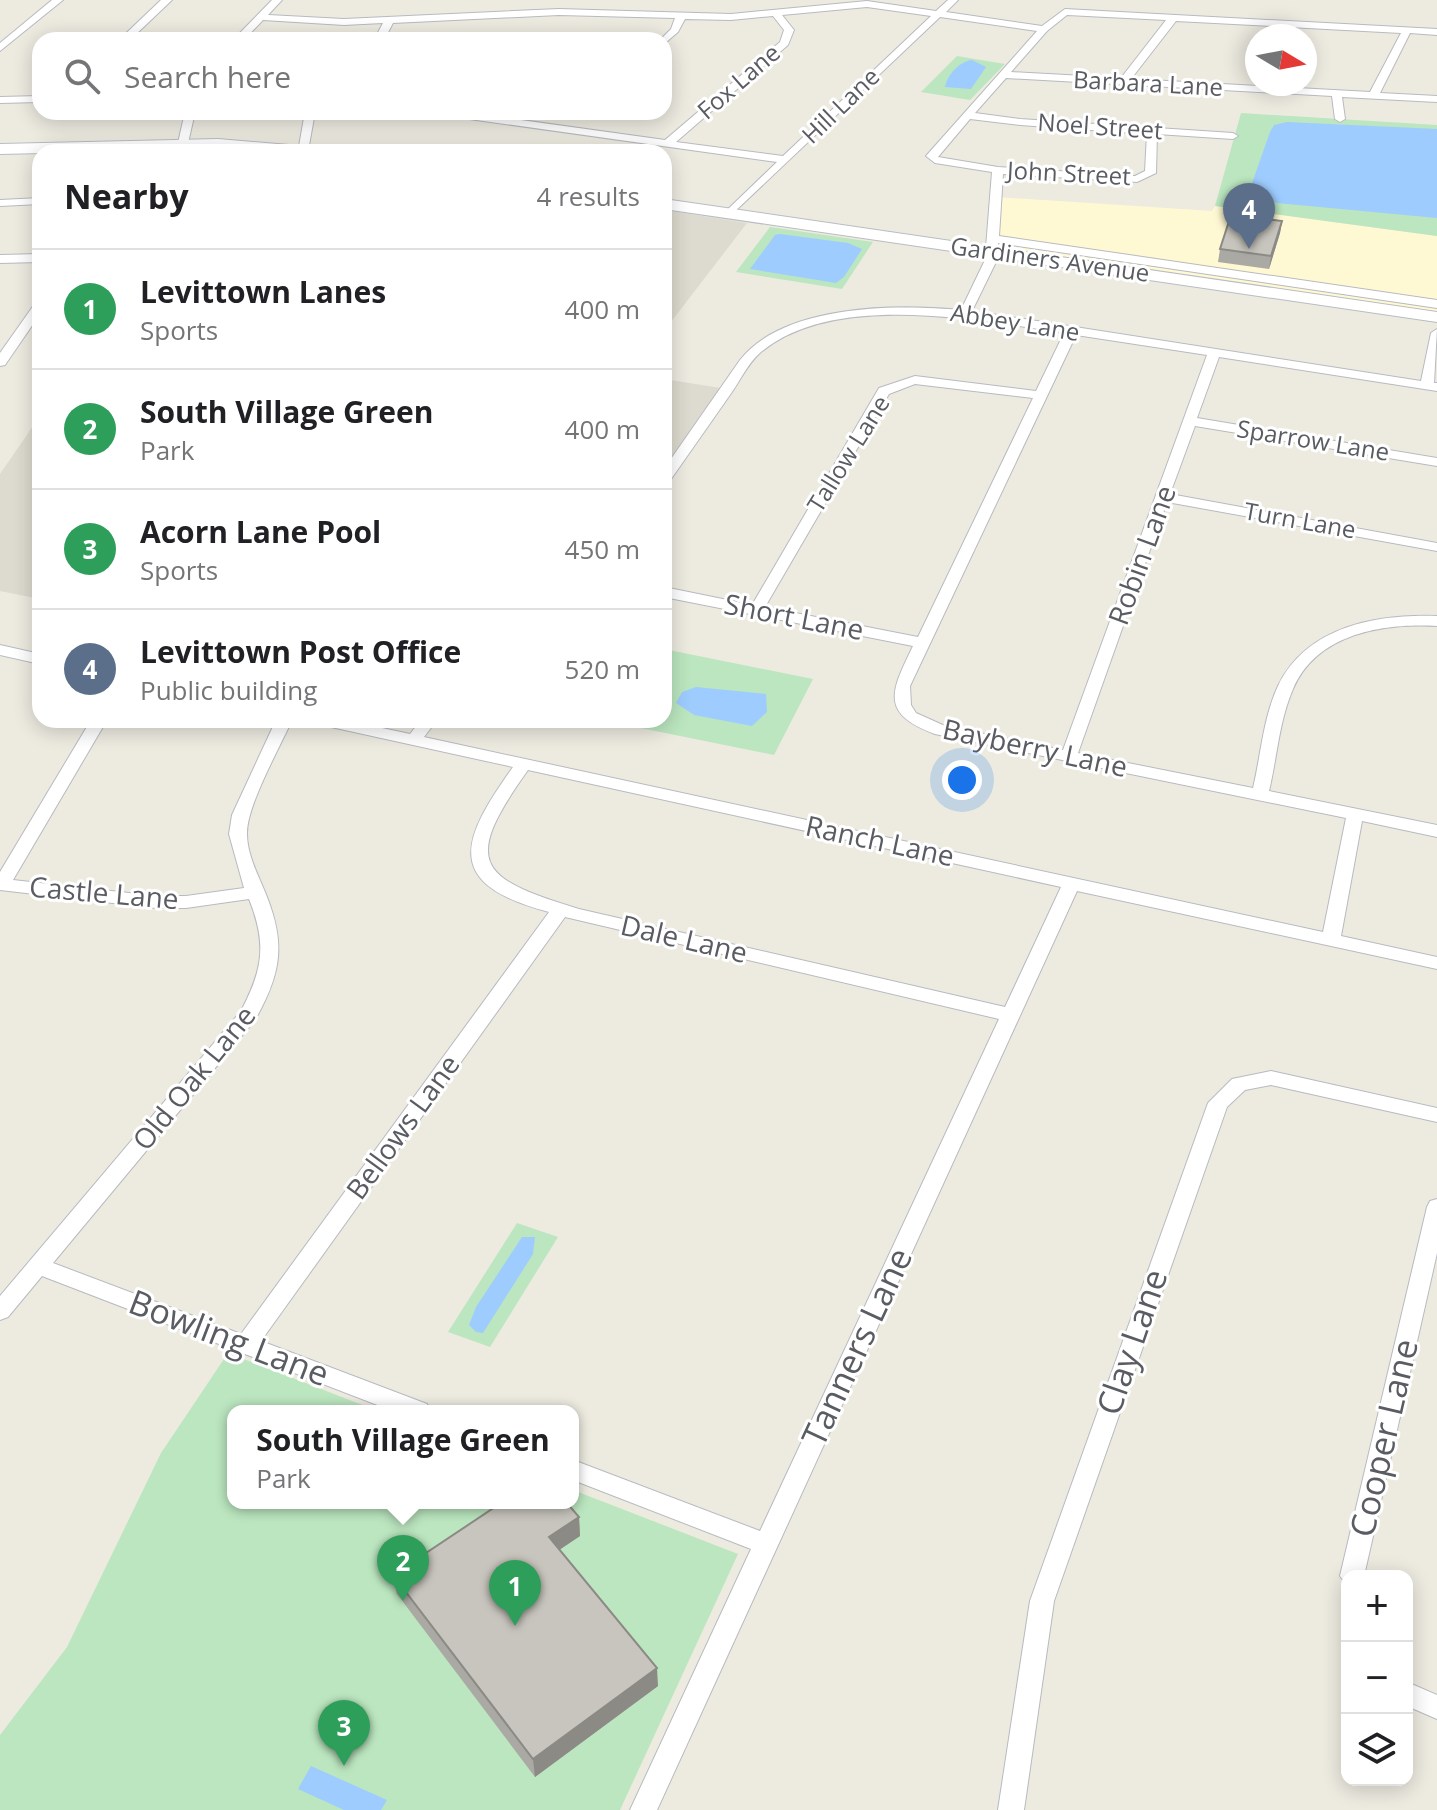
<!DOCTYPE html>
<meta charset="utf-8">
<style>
body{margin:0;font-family:"Open Sans",sans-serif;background:#f6f6f6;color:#202124}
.controls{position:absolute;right:24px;bottom:24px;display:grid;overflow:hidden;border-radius:16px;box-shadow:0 4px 20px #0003}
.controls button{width:72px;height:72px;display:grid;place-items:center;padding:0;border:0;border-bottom:2px solid #e0e0e0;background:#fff;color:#202124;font:40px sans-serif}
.compass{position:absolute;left:1245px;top:24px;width:72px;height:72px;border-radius:50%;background:#fff;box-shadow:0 4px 20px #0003;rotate:100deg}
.you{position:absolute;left:962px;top:780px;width:28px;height:28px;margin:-20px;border:6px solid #fff;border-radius:50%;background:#1a73e8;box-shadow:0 0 0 12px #1a73e833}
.badge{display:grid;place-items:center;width:52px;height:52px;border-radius:50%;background:#ef4623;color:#fff;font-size:26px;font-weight:700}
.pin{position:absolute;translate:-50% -66px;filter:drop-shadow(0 2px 4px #0008)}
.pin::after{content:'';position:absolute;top:42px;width:28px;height:24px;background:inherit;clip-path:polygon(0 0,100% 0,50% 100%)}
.popup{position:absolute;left:227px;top:1405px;width:352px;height:104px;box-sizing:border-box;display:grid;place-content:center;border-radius:16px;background:#fff;filter:drop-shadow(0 2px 6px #0005);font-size:26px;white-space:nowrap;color:#757577}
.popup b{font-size:30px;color:#202124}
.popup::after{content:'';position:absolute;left:50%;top:100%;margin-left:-16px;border:16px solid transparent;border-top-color:#fff}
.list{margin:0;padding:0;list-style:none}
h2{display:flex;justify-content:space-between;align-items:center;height:104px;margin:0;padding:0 32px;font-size:34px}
h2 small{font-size:26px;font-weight:400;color:#757577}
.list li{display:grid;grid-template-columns:52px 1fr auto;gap:24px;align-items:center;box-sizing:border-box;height:120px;padding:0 32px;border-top:2px solid #e0e0e0}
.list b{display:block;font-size:30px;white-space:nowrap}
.list p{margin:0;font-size:26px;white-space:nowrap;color:#757577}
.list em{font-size:26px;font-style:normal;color:#757577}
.icon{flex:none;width:44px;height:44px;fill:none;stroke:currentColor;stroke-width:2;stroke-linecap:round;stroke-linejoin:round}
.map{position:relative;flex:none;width:1437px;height:1810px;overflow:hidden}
.search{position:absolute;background:#fff;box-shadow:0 4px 20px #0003;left:32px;top:32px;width:640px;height:88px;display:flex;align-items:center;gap:20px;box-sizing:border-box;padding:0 28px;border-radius:24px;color:#757577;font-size:30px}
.panel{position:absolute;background:#fff;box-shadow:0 4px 20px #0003;left:32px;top:144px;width:640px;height:584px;border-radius:24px}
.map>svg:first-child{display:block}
.commercial{fill:#fff9d3}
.education{fill:#dddacf}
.green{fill:#bbe6bf}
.water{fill:#9eccff}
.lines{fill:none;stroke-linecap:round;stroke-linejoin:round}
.minor-casing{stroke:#b8bac0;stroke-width:2}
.secondary-casing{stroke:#b9bcc3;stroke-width:2}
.minor{fill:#fff;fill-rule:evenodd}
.secondary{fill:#fff;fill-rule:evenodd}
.wall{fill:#aba9a3}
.shaded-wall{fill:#8b8a84}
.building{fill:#c7c5bd;stroke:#8b8a84;stroke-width:2}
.labels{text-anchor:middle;stroke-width:6;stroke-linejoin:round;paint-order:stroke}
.far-street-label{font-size:24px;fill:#595c62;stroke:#fff}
.street-label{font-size:28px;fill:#595c62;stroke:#fff}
.near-street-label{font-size:34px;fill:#595c62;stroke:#fff}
</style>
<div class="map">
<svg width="1437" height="1810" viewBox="0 0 1437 1810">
<rect width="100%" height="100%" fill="#edebe0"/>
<!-- commercial -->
<polygon class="commercial" points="995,197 1212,211 1215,206 1437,236 1437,315 989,251"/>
<!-- education -->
<g class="education">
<polygon points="664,210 747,223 664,331"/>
<polygon points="664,379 727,389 664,479"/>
<polygon points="40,416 40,599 0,591 0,474"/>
</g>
<!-- green -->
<g class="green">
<polygon points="957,56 1005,64 970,100 921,92"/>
<polygon points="1241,113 1437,125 1437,236 1215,206"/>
<polygon points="770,227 873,242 842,289 736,272"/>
<polygon points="664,649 813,679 774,755 601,720 664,720"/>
<polygon points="517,1223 558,1237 490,1347 448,1332"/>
<polygon points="228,1353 378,1411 233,1411 233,1503 573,1503 573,1490 738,1554 620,1810 0,1810 0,1735 67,1647 161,1453"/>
</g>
<!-- water -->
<g class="water">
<path d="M 972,60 L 986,67 L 971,89 L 945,87 C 947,75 960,61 972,60 Z"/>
<polygon points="1287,122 1437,129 1437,218 1277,203 1251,194 1251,186 1270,132 1274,125"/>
<polygon points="780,234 848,243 862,249 844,277 836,283 750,269 775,235"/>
<polygon points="696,687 766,694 767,712 752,726 694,715 676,703 682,692"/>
<polygon points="522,1237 535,1237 533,1254 483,1333 476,1332 469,1325 476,1307"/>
<polygon points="311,1766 387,1800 381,1810 344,1810 298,1789"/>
</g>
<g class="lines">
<!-- minor casing -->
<g class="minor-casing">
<g id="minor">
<polygon points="52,0 63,0 0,51 0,43"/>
<polygon points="161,0 172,0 130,40 119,40"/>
<path d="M 272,0 L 282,0 L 268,15 L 344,19 L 559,9 L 731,14 L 867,1 L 936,11 L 948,0 L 958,0 L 946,12 L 1042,26 L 1065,9 L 1437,29 L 1437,35 L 1410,33 L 1380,93 L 1437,96 L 1437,102 L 1342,97 L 1345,119 L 1340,122 L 1335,119 L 1332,96 L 1006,78 L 975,113 L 1020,119 L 1233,133 L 1238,136 L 1233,139 L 1157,134 L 1156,173 L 1137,182 L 1003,174 L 999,236 L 1437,300 L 1437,308 L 998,243 L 997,260 L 972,311 L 1421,381 L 1431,333 L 1437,329 L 1434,383 L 1437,383 L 1437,391 L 1219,357 L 1197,418 L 1437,458 L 1437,466 L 1195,426 L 1170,494 L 1437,543 L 1437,551 L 1167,502 L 1078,753 L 1253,788 C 1261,755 1263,718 1278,686 C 1307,626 1377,614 1437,616 L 1437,626 C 1384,623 1317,633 1293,689 C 1279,721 1277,758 1269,791 L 1437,825 L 1437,837 L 1362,821 L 1341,936 L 1437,957 L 1437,969 L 1077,891 L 657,1810 L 630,1810 L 751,1549 L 573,1480 L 573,1460 L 760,1531 L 999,1019 L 565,917 L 261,1341 L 427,1404 L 430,1411 L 393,1411 L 42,1276 L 8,1317 L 0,1320 L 0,1296 L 241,1011 C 263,969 267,944 249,899 L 186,908 L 156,908 L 0,890 L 0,872 L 91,720 L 107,720 L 13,880 L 156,896 L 186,896 L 244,888 L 229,834 L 232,815 L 276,720 L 292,720 C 280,747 246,807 247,834 C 247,854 258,875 265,892 C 286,943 282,972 255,1020 L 53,1263 L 241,1334 L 549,912 C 442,884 461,840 513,767 L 322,725 L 314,720 L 345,720 L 410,734 L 421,720 L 437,720 L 424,737 L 1323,932 L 1346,818 L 935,734 C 878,713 892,690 913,646 L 664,597 L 664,587 L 752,605 L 879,388 L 915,376 L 1036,391 L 1064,333 C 978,320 834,291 761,352 C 748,363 741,379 732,392 C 711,422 690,452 669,482 L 664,483 L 664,469 L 740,360 C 784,304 896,304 961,310 L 985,260 L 992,172 L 935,163 L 926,156 L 1037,31 L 940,17 L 730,216 L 726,215 L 726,211 L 777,162 L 441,115 L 436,112 L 464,112 L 665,140 L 780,42 L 784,30 L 773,16 L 731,20 L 685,19 L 678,32 L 664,44 L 664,40 L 660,40 L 671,29 L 675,18 L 559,15 L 393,23 L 384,40 L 374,40 L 383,23 L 344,25 L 263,20 L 244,40 L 233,40 ZM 867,7 L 931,16 L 783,156 L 676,142 L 788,45 L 794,30 L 782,15 ZM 1067,15 L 1166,20 L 1121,78 L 1011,72 L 1047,31 ZM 1176,21 L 1401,33 L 1370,92 L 1131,79 ZM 970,119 L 1020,125 L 1147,134 L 1145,171 L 1135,176 L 998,167 L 938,157 ZM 1076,335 L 1207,355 L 1063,750 L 945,726 L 916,713 L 911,705 L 910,686 ZM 915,384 L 1033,398 L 918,637 L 765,607 L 889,394 ZM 528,770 L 1061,887 L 1005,1007 L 579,909 C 475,878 463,861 528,770 Z"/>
<polygon points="40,96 40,102 0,103 0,97"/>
<polygon points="185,112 195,112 188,143 183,146 178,143"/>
<polygon points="305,112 315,112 308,151 298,152"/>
<polygon points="40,198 40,204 0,206 0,200"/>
<polygon points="40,254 40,262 0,263 0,255"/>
<polygon points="40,301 40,314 5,365 0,366 0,353 36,302"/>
<polygon points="0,645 40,654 40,664 0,655"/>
<polygon points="1271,1071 1437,1108 1437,1122 1271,1085 1245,1090 1227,1107 1054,1601 1024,1810 998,1810 1030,1601 1208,1103 1232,1079"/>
<polygon points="1437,1199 1437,1253 1364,1576 1347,1576 1347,1585 1340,1576 1427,1207 1430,1201"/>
<polygon points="1407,1682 1437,1695 1437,1719 1407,1706"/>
</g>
</g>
<!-- secondary casing -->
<g class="secondary-casing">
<g id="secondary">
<polygon points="218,139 313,147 321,152 218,149 0,154 0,144"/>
<polygon points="664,199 1437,312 1437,322 664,209"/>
</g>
</g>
<!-- minor -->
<use href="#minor" class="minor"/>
<!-- secondary -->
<use href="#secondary" class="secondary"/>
</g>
<!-- wall -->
<g class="wall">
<polygon points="1282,221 1280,233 1269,269 1218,262 1220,249 1266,223"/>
<polygon points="579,1517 580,1536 559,1550 658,1686 535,1777 397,1594 393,1575"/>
</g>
<!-- shaded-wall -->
<g class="shaded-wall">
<polygon points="1282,221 1280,233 1269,269 1271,256"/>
<polygon points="579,1517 580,1536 550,1556 549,1537"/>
<polygon points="657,1668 658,1686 535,1777 533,1759"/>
</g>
<!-- building -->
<g class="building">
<polygon points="1230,218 1266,223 1267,219 1282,221 1271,256 1220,249"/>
<polygon points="501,1503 567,1503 579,1517 549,1537 657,1668 533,1759 393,1575"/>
</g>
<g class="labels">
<!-- far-street labels -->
<g class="far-street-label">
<text transform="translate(739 82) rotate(-41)" y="8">Fox Lane</text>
<text transform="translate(1148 84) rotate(3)" y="8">Barbara Lane</text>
<text transform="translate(841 106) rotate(-44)" y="8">Hill Lane</text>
<text transform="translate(1100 127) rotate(4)" y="8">Noel Street</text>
<text transform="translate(1069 174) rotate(3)" y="8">John Street</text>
<text transform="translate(1050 260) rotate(8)" y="8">Gardiners Avenue</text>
<text transform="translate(1015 323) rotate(9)" y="8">Abbey Lane</text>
<text transform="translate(1313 441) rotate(9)" y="8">Sparrow Lane</text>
<text transform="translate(849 454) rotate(-58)" y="8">Tallow Lane</text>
<text transform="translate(1300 521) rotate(10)" y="8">Turn Lane</text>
</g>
<!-- street labels -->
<g class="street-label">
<text transform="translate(1142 555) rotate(-70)" y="10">Robin Lane</text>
<text transform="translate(794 617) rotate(11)" y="10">Short Lane</text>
<text transform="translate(1035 748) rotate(12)" y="10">Bayberry Lane</text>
<text transform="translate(880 841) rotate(12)" y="10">Ranch Lane</text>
<text transform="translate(104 893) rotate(5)" y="10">Castle Lane</text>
<text transform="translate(684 939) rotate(13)" y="10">Dale Lane</text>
<text transform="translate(194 1078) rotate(-51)" y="10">Old Oak Lane</text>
<text transform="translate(403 1127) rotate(-54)" y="10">Bellows Lane</text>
</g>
<!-- near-street labels -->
<g class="near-street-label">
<text transform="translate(229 1338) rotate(21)" y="12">Bowling Lane</text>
<text transform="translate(1132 1342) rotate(-71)" y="12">Clay Lane</text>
<text transform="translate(857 1347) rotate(-65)" y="12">Tanners Lane</text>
<text transform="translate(1384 1438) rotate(-77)" y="12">Cooper Lane</text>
</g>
</g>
</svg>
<div class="controls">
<button>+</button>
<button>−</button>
<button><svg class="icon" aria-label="layers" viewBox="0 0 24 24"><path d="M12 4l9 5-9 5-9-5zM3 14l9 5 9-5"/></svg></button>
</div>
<svg class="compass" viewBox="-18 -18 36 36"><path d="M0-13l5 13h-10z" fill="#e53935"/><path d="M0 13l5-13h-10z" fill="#757577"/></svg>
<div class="you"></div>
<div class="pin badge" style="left:515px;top:1626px;background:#2e9e5b">1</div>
<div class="pin badge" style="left:403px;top:1601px;background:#2e9e5b">2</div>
<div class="popup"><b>South Village Green</b>Park</div>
<div class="pin badge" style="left:344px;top:1766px;background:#2e9e5b">3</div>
<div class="pin badge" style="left:1249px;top:249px;background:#5c6f8a">4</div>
<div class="search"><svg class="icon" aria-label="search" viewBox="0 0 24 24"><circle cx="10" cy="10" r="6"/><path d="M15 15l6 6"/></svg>Search here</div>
<section class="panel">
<h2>Nearby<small>4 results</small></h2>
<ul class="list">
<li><span class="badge" style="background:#2e9e5b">1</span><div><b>Levittown Lanes</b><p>Sports</p></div><em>400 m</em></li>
<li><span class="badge" style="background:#2e9e5b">2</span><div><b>South Village Green</b><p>Park</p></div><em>400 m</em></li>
<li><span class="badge" style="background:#2e9e5b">3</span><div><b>Acorn Lane Pool</b><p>Sports</p></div><em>450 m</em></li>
<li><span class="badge" style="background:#5c6f8a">4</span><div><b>Levittown Post Office</b><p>Public building</p></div><em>520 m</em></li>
</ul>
</section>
</div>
